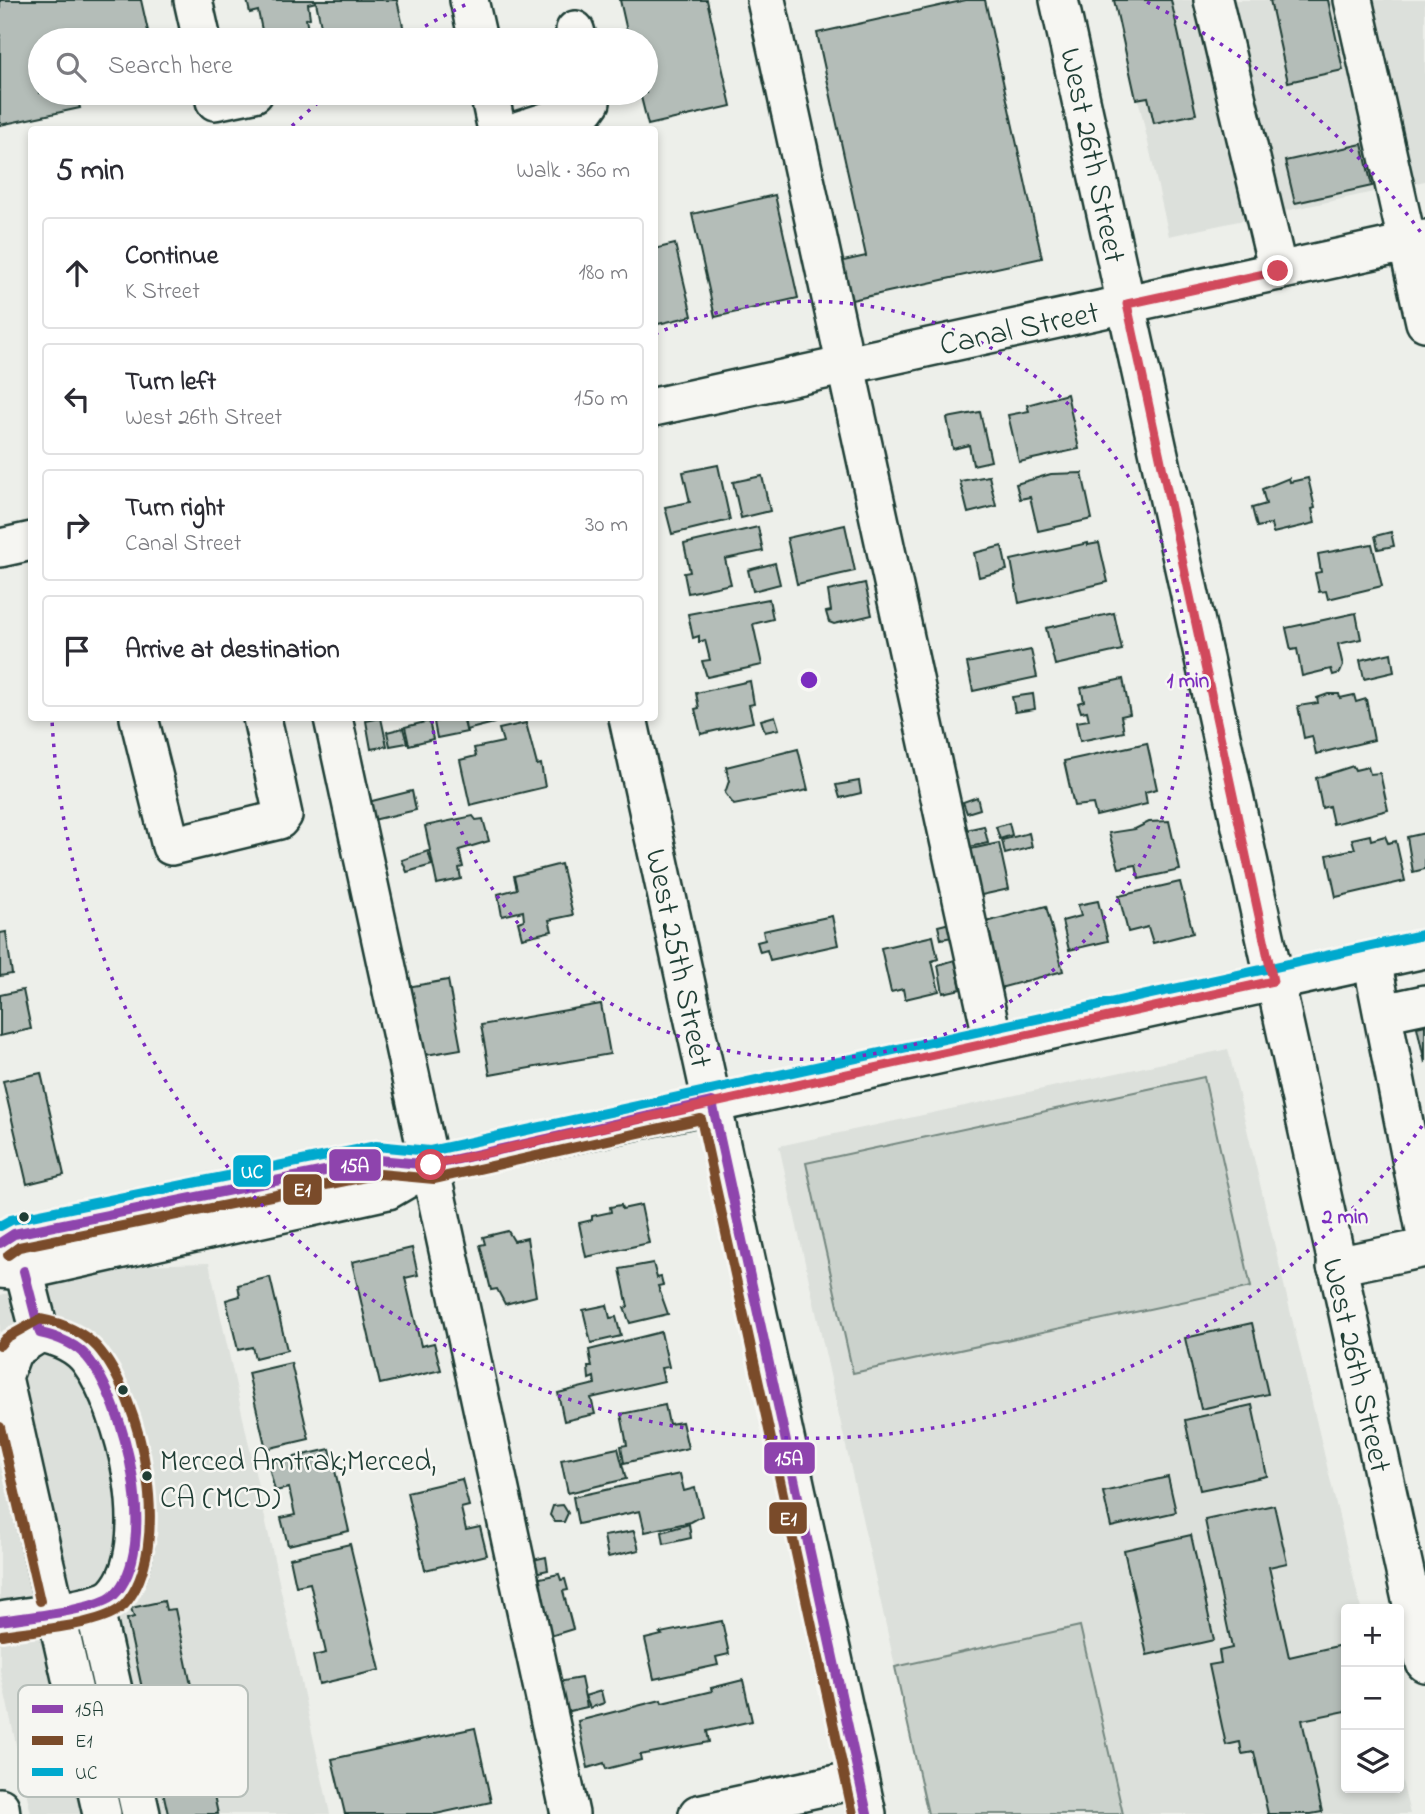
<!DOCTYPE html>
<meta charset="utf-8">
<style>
body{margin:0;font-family:"Indie Flower",sans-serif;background:#f2f2f3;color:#2b2b33}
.controls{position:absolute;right:21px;bottom:21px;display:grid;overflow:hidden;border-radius:7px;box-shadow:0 4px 10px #0003}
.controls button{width:63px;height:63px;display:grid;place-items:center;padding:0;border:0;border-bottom:2px solid #e1e1e2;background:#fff;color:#2b2b33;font:35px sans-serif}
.stop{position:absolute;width:21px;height:21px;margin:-16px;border:5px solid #d1495b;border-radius:50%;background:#fff}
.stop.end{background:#d1495b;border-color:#fff;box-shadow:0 2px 7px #0008}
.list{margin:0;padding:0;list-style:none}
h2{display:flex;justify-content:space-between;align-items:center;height:91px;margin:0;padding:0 28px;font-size:30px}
h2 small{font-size:23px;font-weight:400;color:#7c7c81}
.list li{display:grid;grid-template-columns:46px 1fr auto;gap:21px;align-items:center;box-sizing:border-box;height:112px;margin:0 14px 14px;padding:0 14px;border:2px solid #e1e1e2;border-radius:7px}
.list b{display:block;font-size:26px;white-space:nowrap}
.list p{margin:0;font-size:23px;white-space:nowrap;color:#7c7c81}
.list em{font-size:23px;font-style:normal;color:#7c7c81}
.icon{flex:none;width:38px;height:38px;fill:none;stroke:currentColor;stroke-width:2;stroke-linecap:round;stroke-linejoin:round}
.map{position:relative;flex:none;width:1425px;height:1814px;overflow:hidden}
.search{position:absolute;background:#fff;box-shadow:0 4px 10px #0003;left:28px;top:28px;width:630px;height:77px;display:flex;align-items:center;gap:18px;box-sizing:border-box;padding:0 24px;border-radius:38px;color:#7c7c81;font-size:26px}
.panel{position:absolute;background:#fff;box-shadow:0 4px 10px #0003;left:28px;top:126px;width:630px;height:595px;border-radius:7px}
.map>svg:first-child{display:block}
.built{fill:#dce0db}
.green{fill:#cbd2cc;stroke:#758880;stroke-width:2}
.building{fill:#b4bdb8;stroke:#1f3d34;stroke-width:2}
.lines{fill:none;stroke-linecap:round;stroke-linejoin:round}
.minor-casing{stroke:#1f3d34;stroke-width:42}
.minor{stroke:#f6f6f2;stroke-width:37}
.bus-1-casing{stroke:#f6f6f2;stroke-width:16}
.bus-2-casing{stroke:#f6f6f2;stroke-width:16}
.bus-3-casing{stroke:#f6f6f2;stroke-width:16}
.bus-1{stroke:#8e44ad;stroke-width:10}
.bus-2{stroke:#7a4b2a;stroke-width:10}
.bus-3{stroke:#00a9ce;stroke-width:10}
.route{stroke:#d1495b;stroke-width:9}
.ring{fill:none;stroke:#7b2cbf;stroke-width:3.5;stroke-dasharray:3.5 7}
.bus-dot{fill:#1f3d34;stroke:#f6f6f2;stroke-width:2.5}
.labels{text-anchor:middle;stroke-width:5;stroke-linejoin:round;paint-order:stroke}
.bus-label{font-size:30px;fill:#1f3d34;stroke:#f6f6f2;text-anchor:start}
.street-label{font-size:32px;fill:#1f3d34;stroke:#f6f6f2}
.key{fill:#f6f6f2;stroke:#b6beb9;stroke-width:2}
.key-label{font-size:19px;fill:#1f3d34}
.centre{fill:#7b2cbf;stroke:#f6f6f2;stroke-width:3.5}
.ring-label{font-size:21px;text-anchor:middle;font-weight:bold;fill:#7b2cbf;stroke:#f6f6f2;stroke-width:5;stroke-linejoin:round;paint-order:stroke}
.line-badge{stroke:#f6f6f2;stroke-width:2.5}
.badge-label{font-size:19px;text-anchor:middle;font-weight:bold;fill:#fff}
</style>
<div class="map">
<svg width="1425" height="1814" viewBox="0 0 1425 1814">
<rect width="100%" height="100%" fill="#edefea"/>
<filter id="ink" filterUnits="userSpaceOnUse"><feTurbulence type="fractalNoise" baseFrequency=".0143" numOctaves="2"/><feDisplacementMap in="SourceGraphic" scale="14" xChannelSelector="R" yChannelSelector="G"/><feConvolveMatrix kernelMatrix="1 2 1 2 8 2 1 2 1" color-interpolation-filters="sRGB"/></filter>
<g filter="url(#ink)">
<!-- built -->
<g class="built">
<polygon points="1116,0 1425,0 1425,181 1169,236"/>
<polygon points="1228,1049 1361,1609 1346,1609 1346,1788 1399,1788 1399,1768 1410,1814 928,1814 779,1146"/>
<polygon points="209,1263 330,1814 31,1814 0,1670 0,1295 135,1265"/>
</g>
<!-- green -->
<g class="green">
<polygon points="1204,1077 1251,1287 853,1373 806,1163"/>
<polygon points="1080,1626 1123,1814 928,1814 895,1667"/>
</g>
<!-- building -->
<g class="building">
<polygon points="0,0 141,0 150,40 40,40 40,93 76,93 80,108 0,125"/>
<polygon points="247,0 397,0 405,35 383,40 324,40 316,2 308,4 310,18 306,19 310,40 264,40 258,11 250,13"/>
<polygon points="620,0 707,0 731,106 648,125 640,93 646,93 646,40 629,40"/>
<polygon points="966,0 985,0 1042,258 847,301 839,262 866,256 817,33"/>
<polygon points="1114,0 1171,0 1196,114 1154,123 1148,97 1136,99"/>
<polygon points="1270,0 1328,0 1343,70 1288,82"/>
<polygon points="1362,144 1372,186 1295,203 1285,161"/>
<polygon points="775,195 798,298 715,317 692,214"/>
<polygon points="675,244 692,316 654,325 654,249"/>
<polygon points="1067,394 1079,449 1019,462 1008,415 1029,411 1027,405"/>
<polygon points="980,412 991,461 973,465 969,445 953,449 947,418"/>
<polygon points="718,465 730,520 672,534 665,507 690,502 683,472"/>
<polygon points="1082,473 1092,519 1038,531 1030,497 1020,499 1016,484 1051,474"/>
<polygon points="762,476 770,511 741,518 733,482"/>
<polygon points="989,476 996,506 968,513 960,481"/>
<polygon points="1289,478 1290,482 1308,478 1315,508 1312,509 1315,523 1273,533 1271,524 1257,527 1252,508 1266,504 1262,489"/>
<polygon points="845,525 855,571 797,584 787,538"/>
<polygon points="758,527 763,551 725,559 731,584 688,593 684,573 690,572 684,544"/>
<polygon points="1391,532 1394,546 1378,549 1375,536"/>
<polygon points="1088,543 1088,545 1099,543 1108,582 1019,603 1011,560"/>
<polygon points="1372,544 1382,586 1328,599 1326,591 1319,592 1315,573 1321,572 1318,554"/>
<polygon points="1002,546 1007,570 979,577 974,553"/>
<polygon points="775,563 780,584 753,591 748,570"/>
<polygon points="865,583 872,615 834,624 829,622 826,612 831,611 828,591"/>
<polygon points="769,599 773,619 753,624 762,665 707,677 702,661 710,660 705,640 699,642 699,636 693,638 688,614"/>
<polygon points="1114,613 1122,650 1055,665 1046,628"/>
<polygon points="1356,613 1361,639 1338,644 1343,666 1340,673 1333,675 1331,669 1302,676 1297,649 1291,650 1286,628"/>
<polygon points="1031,650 1037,677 973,691 967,663"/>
<polygon points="1391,653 1394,672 1364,679 1360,660"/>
<polygon points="1123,679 1130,714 1121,716 1124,732 1080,741 1076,722 1089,720 1087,711 1081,712 1078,703 1084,701 1081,688"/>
<polygon points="750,681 754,704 749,705 753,722 701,734 695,709 699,708 696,693"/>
<polygon points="1033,694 1035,709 1015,712 1012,697"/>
<polygon points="1328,694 1339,694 1340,698 1354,695 1356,702 1366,699 1374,740 1316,754 1312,736 1304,738 1298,706 1318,703 1317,698"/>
<polygon points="775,716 779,729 765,732 761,720"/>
<polygon points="381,718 387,746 371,749 366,721"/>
<polygon points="452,718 463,718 467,732 437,738 434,722"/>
<polygon points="464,718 492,718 494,723 466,730"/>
<polygon points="429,721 433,739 409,745 405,727"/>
<polygon points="526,723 537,765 541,764 545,787 470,805 460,760 476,756 474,748 503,742 499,729"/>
<polygon points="403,728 407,743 390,746 387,732"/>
<polygon points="1147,743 1157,789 1145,792 1147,804 1096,816 1093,804 1074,806 1064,761"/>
<polygon points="798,749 808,790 734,805 725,793 729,781 726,767"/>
<polygon points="1353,766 1355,770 1368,767 1370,774 1380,773 1388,810 1333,824 1329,806 1322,808 1316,778"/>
<polygon points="859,781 861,793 840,798 836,785"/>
<polygon points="412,791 416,810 373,820 368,802"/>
<polygon points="977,797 980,809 967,813 963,802"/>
<polygon points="473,816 476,820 483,819 489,841 459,850 463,867 459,868 461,879 437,884 425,826"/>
<polygon points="1169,821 1180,870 1139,879 1136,865 1119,868 1109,833 1135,829 1149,822"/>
<polygon points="1009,823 1012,835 1000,839 996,827"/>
<polygon points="984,826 988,843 964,848 961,831"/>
<polygon points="1029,833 1032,847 1005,854 1002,840"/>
<polygon points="1425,833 1425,869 1413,872 1407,837"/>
<polygon points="1370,835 1371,840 1385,836 1388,843 1396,841 1405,881 1336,897 1327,855 1355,849 1352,839"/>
<polygon points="999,843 1009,889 977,896 966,850"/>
<polygon points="428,851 432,865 407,872 402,860"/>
<polygon points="561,864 573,915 549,920 552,931 522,938 518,922 524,920 523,911 502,916 498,894 517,889 514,876"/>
<polygon points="1180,882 1193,933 1153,943 1148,927 1128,932 1119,896"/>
<polygon points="1098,901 1108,941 1069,950 1062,921 1081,916 1078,905"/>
<polygon points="1046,906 1063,971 996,989 978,924"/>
<polygon points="832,916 838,945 770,960 767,950 760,952 757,942 765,940 763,931"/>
<polygon points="950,923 953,937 941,939 938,926"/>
<polygon points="6,932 12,974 0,976 0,933"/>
<polygon points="933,936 938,959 932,961 939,991 905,999 903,989 891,992 881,948"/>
<polygon points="955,960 961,989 943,993 938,965"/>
<polygon points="448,980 461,1049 420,1056 407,987"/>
<polygon points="23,990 31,1029 0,1036 0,995"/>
<polygon points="601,1004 610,1054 490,1075 481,1025"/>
<polygon points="1425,1025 1425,1063 1417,1027"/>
<polygon points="41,1073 64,1175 27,1184 3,1081"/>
<polygon points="621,1205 622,1209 641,1205 649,1243 586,1257 579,1223 592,1220 592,1216 611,1212 610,1207"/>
<polygon points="508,1231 514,1241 527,1238 536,1296 505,1304 497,1289 491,1290 480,1245 485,1244 483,1237"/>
<polygon points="412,1248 418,1275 405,1278 421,1346 434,1343 441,1370 380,1384 352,1262"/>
<polygon points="653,1263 657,1278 661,1277 663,1285 658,1286 668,1314 630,1323 624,1308 628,1307 620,1269"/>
<polygon points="270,1277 287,1350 255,1358 252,1347 238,1350 226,1300 240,1296 238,1285"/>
<polygon points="607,1305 610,1318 616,1317 621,1336 591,1343 583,1310"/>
<polygon points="1252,1323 1268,1394 1201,1409 1185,1338"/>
<polygon points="661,1332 669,1367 661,1368 664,1381 591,1398 595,1414 564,1421 558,1393 595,1384 594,1377 589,1379 588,1367 592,1367 589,1350"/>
<polygon points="291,1363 309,1439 266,1449 248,1373"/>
<polygon points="665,1405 669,1424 682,1422 688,1448 624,1463 621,1446 627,1445 621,1414"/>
<polygon points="1252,1405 1267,1476 1200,1490 1185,1420"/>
<polygon points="618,1448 626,1479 568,1493 561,1460"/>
<polygon points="330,1449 349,1531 288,1545 281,1518 295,1515 289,1488 275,1491 268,1463"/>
<polygon points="680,1474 684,1491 695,1488 702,1516 691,1522 645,1532 640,1511 578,1524 573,1497"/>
<polygon points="1168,1477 1176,1512 1111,1527 1103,1492"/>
<polygon points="462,1479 469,1506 461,1508 466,1530 480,1527 487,1555 425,1570 407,1492"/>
<polygon points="563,1505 568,1513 564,1522 555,1522 550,1515 553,1506"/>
<polygon points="1274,1505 1287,1563 1269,1567 1289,1657 1346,1644 1346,1711 1302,1720 1322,1812 1311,1814 1268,1814 1254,1752 1242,1754 1240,1742 1226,1745 1209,1665 1221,1663 1219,1651 1232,1648 1205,1520"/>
<polygon points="689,1524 691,1538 664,1544 662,1532"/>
<polygon points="634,1531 639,1550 608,1557 604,1536"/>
<polygon points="1191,1535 1214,1640 1147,1655 1124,1550"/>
<polygon points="350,1544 380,1670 319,1684 313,1656 326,1653 310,1583 296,1586 290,1558"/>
<polygon points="546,1557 548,1570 526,1575 524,1562"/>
<polygon points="559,1574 561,1580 565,1579 568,1590 563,1591 573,1629 547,1637 531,1580"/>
<polygon points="164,1601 166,1610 175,1609 202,1738 221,1733 227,1763 208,1767 218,1814 168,1814 160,1778 143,1781 136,1752 155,1748 127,1619 134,1617 131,1608"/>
<polygon points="722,1621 729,1654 716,1657 718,1665 654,1679 645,1639 662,1635 660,1633"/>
<polygon points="581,1678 587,1707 565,1712 558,1682"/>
<polygon points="743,1680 752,1721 707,1731 709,1742 640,1755 641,1760 606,1769 604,1763 588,1768 578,1721 661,1700 662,1703 712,1691 711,1688"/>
<polygon points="601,1691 604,1703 590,1708 585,1696"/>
<polygon points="475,1728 491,1802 436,1814 345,1814 332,1759"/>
</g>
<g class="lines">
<!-- minor casing -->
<g class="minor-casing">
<g id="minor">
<polyline points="193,0 202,40"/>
<polyline points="469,0 478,40"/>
<polyline points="766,0 993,1041"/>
<polyline points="1059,0 1425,1663"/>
<polyline points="1213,0 1278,271"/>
<polyline points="1353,0 1425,322"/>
<polyline points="575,30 578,40"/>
<polyline points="489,93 497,130"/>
<polyline points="215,101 254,93"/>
<polyline points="520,130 586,109 591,102 590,93"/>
<polyline points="654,407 1425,239"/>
<polyline points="0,548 32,541"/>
<polyline points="139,718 171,846 279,820 283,815 262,718"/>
<polyline points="333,718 570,1814"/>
<polyline points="628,718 867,1814"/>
<polyline points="1372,960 1425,1230"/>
<polyline points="1383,1013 1425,1004"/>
<polyline points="0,1243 14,1234 379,1160 431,1165 1425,949"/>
<polyline points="1336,1266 1425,1248"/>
<polyline points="0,1269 24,1271 388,1190 431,1165"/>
<polyline points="24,1271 40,1333"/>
<polyline points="94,1606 141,1814"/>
<path d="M 0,1621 C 23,1617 101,1608 114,1595 C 160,1548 125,1408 90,1361 C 78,1344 59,1337 40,1333 L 13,1350 L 3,1377 C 35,1523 69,1668 102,1814"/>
<polyline points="0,1807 1,1814"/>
<polyline points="698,1814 859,1779"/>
</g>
</g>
<!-- minor -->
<use href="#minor" class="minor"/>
<!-- bus-1 casing -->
<g class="bus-1-casing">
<g id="bus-1">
<polyline points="0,1243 14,1234 379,1160 431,1165 712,1102 867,1814"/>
<path d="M 0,1621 C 24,1617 99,1610 114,1595 C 161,1548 125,1402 87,1357 C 75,1343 58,1337 40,1333 L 24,1271"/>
</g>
</g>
<!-- bus-2 casing -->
<g class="bus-2-casing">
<g id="bus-2">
<polyline points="8,1255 19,1247 380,1174 434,1179 701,1119 853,1814"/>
<path d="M 0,1345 L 6,1338 L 40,1319 C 61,1323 82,1331 97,1347 C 143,1399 174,1547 125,1604 C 106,1626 31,1630 2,1635"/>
<polyline points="0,1427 40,1601"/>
</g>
</g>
<!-- bus-3 casing -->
<g class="bus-3-casing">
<polyline id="bus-3" points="0,1226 11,1220 376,1146 430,1151 1422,935"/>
</g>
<!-- bus-1 -->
<use href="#bus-1" class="bus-1"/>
<!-- bus-2 -->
<use href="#bus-2" class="bus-2"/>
<!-- bus-3 -->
<use href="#bus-3" class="bus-3"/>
</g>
</g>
<g class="lines" filter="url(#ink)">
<!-- route -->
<polyline class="route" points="431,1165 1273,981 1127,304 1278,271"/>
</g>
<!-- distance rings -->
<g class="ring">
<path d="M655 334A379 379 0 1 1 432 720"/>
<path d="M1422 1126A758 758 0 0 1 52 720M292 126A758 758 0 0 1 327 95M407 37A758 758 0 0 1 471 2M1147 2A758 758 0 0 1 1422 234"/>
</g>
<!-- markers -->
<g class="bus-dot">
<circle cx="24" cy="1217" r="6"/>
<circle cx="123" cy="1390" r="6"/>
<circle cx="147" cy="1476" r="6"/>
</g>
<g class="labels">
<!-- bus labels -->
<g class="bus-label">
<text x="160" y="1470">Merced Amtrak;Merced,<tspan x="160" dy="37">CA (MCD)</tspan></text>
</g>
<!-- street labels -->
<g class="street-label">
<text transform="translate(1094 155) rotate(78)" y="11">West 26th Street</text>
<text transform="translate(1019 327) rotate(-12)" y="11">Canal Street</text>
<text transform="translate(680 958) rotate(78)" y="11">West 25th Street</text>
<text transform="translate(1358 1365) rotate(77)" y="11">West 26th Street</text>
</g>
</g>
<!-- legend -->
<rect x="18" y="1685" width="230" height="112" rx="10" class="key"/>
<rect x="32" y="1705" width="31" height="8" fill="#8e44ad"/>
<rect x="32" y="1736" width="31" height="9" fill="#7a4b2a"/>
<rect x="32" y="1768" width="31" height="8" fill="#00a9ce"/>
<g class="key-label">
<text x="75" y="1716">15A</text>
<text x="75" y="1747">E1</text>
<text x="75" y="1779">UC</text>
</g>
<circle cx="809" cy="680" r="10" class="centre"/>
<g class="ring-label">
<text x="1188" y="687">1 min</text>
<text x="1345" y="1223">2 min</text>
</g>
<g class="line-badge">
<rect x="328" y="1148" width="54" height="34" rx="7" fill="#8e44ad"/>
<rect x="232" y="1154" width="40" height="34" rx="7" fill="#00a9ce"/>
<rect x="282" y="1173" width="41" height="33" rx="7" fill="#7a4b2a"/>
<rect x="763" y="1441" width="53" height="34" rx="7" fill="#8e44ad"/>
<rect x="768" y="1501" width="40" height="34" rx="7" fill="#7a4b2a"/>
</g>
<g class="badge-label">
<text x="355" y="1172">15A</text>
<text x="252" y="1178">UC</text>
<text x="302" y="1196">E1</text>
<text x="789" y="1465">15A</text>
<text x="788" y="1525">E1</text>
</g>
</svg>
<div class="controls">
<button>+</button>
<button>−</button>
<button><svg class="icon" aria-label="layers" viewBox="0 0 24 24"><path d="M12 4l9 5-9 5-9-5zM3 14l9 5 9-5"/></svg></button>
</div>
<div class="stop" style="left:431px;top:1165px"></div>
<div class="stop end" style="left:1278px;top:271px"></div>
<div class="search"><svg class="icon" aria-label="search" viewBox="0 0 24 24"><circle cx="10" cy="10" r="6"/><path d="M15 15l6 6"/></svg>Search here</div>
<section class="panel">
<h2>5 min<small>Walk · 360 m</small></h2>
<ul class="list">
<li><svg class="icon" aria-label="ahead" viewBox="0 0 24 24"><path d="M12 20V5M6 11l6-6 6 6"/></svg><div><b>Continue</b><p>K Street</p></div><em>180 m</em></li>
<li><svg class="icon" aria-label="left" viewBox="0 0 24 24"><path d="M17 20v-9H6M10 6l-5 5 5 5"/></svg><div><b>Turn left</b><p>West 26th Street</p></div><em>150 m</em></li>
<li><svg class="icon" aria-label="right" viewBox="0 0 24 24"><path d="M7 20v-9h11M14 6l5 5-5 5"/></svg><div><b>Turn right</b><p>Canal Street</p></div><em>30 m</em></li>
<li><svg class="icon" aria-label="arrive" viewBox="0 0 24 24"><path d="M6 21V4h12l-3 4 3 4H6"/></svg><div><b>Arrive at destination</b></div></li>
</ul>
</section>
</div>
